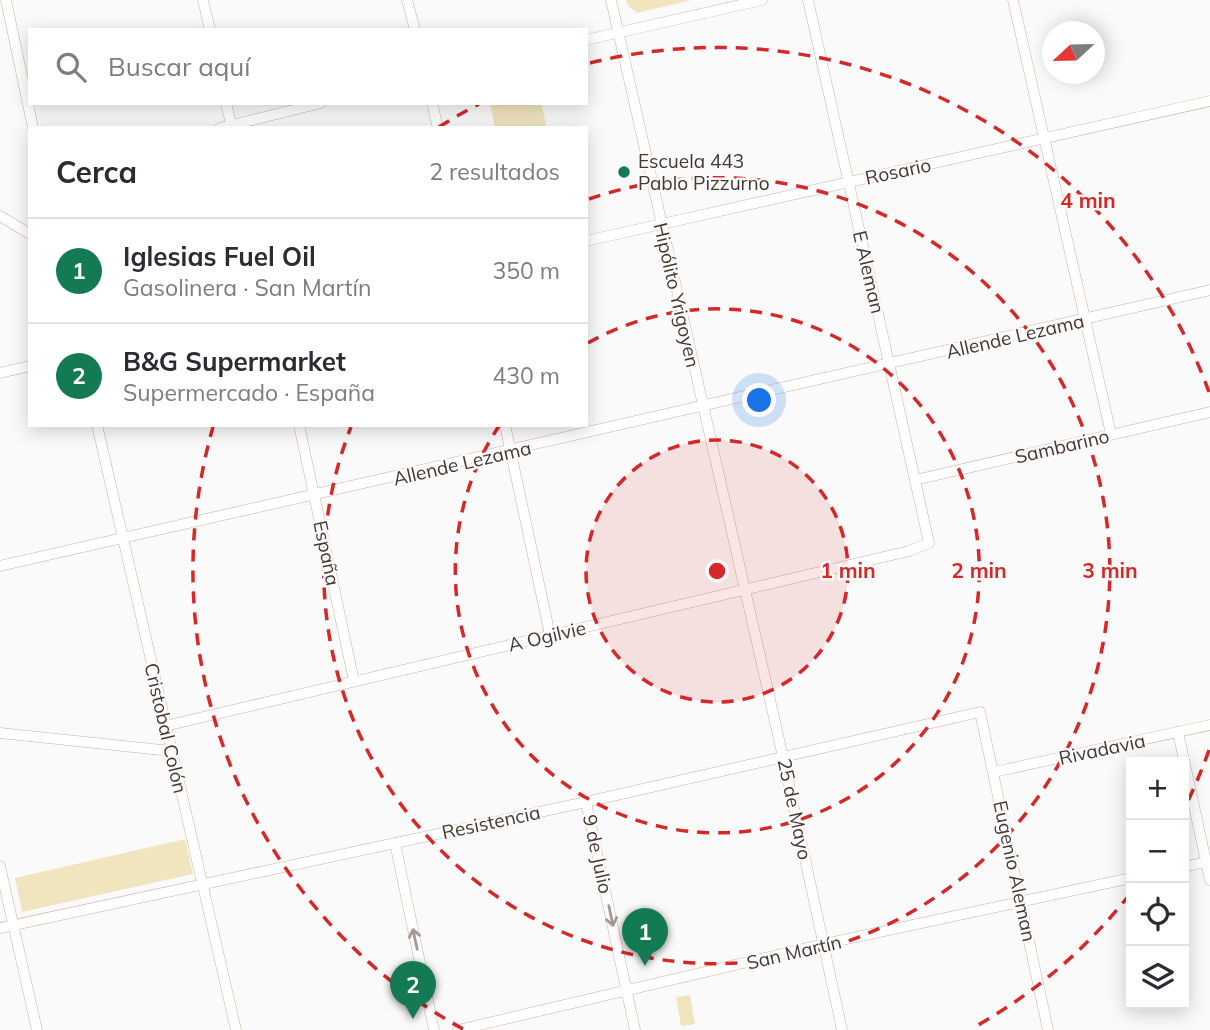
<!DOCTYPE html>
<html lang="es">
<meta charset="utf-8">
<style>
body{margin:0;font-family:Mulish,sans-serif;background:#f7f7f7;color:#2b2b33}
.controls{position:absolute;right:21px;bottom:21px;display:grid;overflow:hidden;border-radius:0px;box-shadow:0 4px 18px #0003}
.controls button{width:63px;height:63px;display:grid;place-items:center;padding:0;border:0;border-bottom:2px solid #e1e1e2;background:#fff;color:#2b2b33;font:35px sans-serif}
.compass{position:absolute;left:1042px;top:21px;width:63px;height:63px;border-radius:50%;background:#fff;box-shadow:0 4px 18px #0003;rotate:248deg}
.you{position:absolute;left:760px;top:401px;width:24px;height:24px;margin:-18px;border:5px solid #fff;border-radius:50%;background:#1a73e8;box-shadow:0 0 0 10px #1a73e833}
.badge{display:grid;place-items:center;width:46px;height:46px;border-radius:50%;background:#137a54;color:#fff;font-size:23px;font-weight:700}
.pin{position:absolute;translate:-50% -58px;filter:drop-shadow(0 2px 4px #0008)}
.pin::after{content:'';position:absolute;top:37px;width:24px;height:21px;background:inherit;clip-path:polygon(0 0,100% 0,50% 100%)}
.list{margin:0;padding:0;list-style:none}
h2{display:flex;justify-content:space-between;align-items:center;height:91px;margin:0;padding:0 28px;font-size:30px}
h2 small{font-size:23px;font-weight:400;color:#7c7c81}
.list li{display:grid;grid-template-columns:46px 1fr auto;gap:21px;align-items:center;box-sizing:border-box;height:105px;padding:0 28px;border-top:2px solid #e1e1e2}
.list b{display:block;font-size:26px;white-space:nowrap}
.list p{margin:0;font-size:23px;white-space:nowrap;color:#7c7c81}
.list em{font-size:23px;font-style:normal;color:#7c7c81}
.icon{flex:none;width:38px;height:38px;fill:none;stroke:currentColor;stroke-width:2;stroke-linecap:round;stroke-linejoin:round}
.map{position:relative;flex:none;width:1210px;height:1030px;overflow:hidden}
.search{position:absolute;background:#fff;box-shadow:0 4px 18px #0003;left:28px;top:28px;width:560px;height:77px;display:flex;align-items:center;gap:18px;box-sizing:border-box;padding:0 24px;border-radius:0px;color:#7c7c81;font-size:26px}
.panel{position:absolute;background:#fff;box-shadow:0 4px 18px #0003;left:28px;top:126px;width:560px;height:301px;border-radius:0px}
.map>svg:first-child{display:block}
.park{fill:#f1e5c0}
.lines{fill:none;stroke-linecap:round;stroke-linejoin:round}
.street-casing{stroke:#d2ae9d;stroke-width:11}
.street{stroke:#fff;stroke-width:10}
.oneway{stroke:#a29a97}
.ring{fill:none;stroke:#d62828;stroke-width:3.5;stroke-dasharray:12 9}
.poi-dot{fill:#137a54;stroke:#fafafa;stroke-width:2.5}
.labels{text-anchor:middle;stroke-width:5;stroke-linejoin:round;paint-order:stroke}
.poi-label{font-size:19px;fill:#45362f;stroke:#fafafa;text-anchor:start}
.street-label{font-size:19px;fill:#45362f;stroke:#fafafa}
.centre{fill:#d62828;stroke:#fafafa;stroke-width:3.5}
.ring-label{font-size:21px;text-anchor:middle;font-weight:bold;fill:#d62828;stroke:#fafafa;stroke-width:5;stroke-linejoin:round;paint-order:stroke}
</style>
<div class="map">
<svg width="1210" height="1030" viewBox="0 0 1210 1030">
<rect width="100%" height="100%" fill="#fafafa"/>
<!-- park -->
<g class="park">
<polygon points="626,0 692,0 637,13 628,6"/>
<polygon points="490,103 541,103 547,128 495,128"/>
<polygon points="185,839 193,874 22,912 15,878"/>
<polygon points="690,995 695,1024 681,1026 676,997"/>
</g>
<g class="lines">
<!-- street casing -->
<g class="street-casing">
<g id="street">
<polyline points="6,0 33,128"/>
<polyline points="203,0 210,30"/>
<polyline points="407,0 415,30"/>
<polyline points="611,0 783,757 842,1030"/>
<polyline points="1013,0 1111,434"/>
<polyline points="586,40 762,0"/>
<polyline points="226,103 232,128"/>
<polyline points="432,103 438,128"/>
<polyline points="220,128 321,103"/>
<polyline points="0,216 30,234"/>
<polyline points="586,241 1210,101"/>
<polyline points="0,373 30,366"/>
<polyline points="97,425 236,1030"/>
<polyline points="299,425 354,681"/>
<polyline points="505,425 550,635"/>
<polyline points="915,480 1210,412"/>
<polyline points="0,566 1210,290"/>
<polyline points="165,726 909,551 929,543 808,0"/>
<polyline points="1178,732 1210,880"/>
<polyline points="0,733 171,751"/>
<polyline points="994,772 1210,725"/>
<polyline points="586,802 635,1030"/>
<polyline points="395,843 434,1030"/>
<polyline points="0,866 37,1030"/>
<polyline points="1184,867 1209,861"/>
<polyline points="0,928 586,802 980,712 1048,1030"/>
<polyline points="458,1030 824,944 1131,878"/>
</g>
</g>
<!-- street -->
<use href="#street" class="street"/>
</g>
<!-- one-way arrows -->
<defs><path id="oneway-shaft" d="M-6 0H5M1.5-3L5.5 0L1.5 3" fill="none" stroke-width="1.6" stroke-linecap="round" stroke-linejoin="round" transform="scale(1.75)"/></defs>
<g class="oneway">
<use href="#oneway-shaft" transform="translate(611 916) rotate(78)"/>
<use href="#oneway-shaft" transform="translate(415 939) rotate(-102)"/>
</g>
<!-- distance rings -->
<circle cx="717" cy="571" r="131" fill="#d62828" fill-opacity=".12"/>
<g class="ring">
<circle cx="717" cy="571" r="131"/>
<path d="M588 343A262 262 0 1 1 499 426"/>
<path d="M589 199A393 393 0 1 1 351 427"/>
<path d="M1209 750A524 524 0 0 1 1184 809M1130 894A524 524 0 0 1 971 1029M463 1029A524 524 0 0 1 213 427M439 127A524 524 0 0 1 479 104M590 63A524 524 0 0 1 1209 392"/>
</g>
<!-- markers -->
<circle class="poi-dot" cx="624" cy="172" r="7"/>
<g class="labels">
<!-- poi labels -->
<g class="poi-label">
<text x="638" y="168">Escuela 443<tspan x="638" dy="22">Pablo Pizzurno</tspan></text>
</g>
<!-- street labels -->
<g class="street-label">
<text transform="translate(898 171) rotate(-12)" y="7">Rosario</text>
<text transform="translate(869 272) rotate(77)" y="7">E Aleman</text>
<text transform="translate(677 295) rotate(77)" y="7">Hipólito Yrigoyen</text>
<text transform="translate(1015 336) rotate(-13)" y="7">Allende Lezama</text>
<text transform="translate(1062 446) rotate(-13)" y="7">Sambarino</text>
<text transform="translate(462 463) rotate(-13)" y="7">Allende Lezama</text>
<text transform="translate(327 553) rotate(78)" y="7">España</text>
<text transform="translate(547 636) rotate(-13)" y="7">A Ogilvie</text>
<text transform="translate(166 728) rotate(77)" y="7">Cristobal Colón</text>
<text transform="translate(1102 749) rotate(-12)" y="7">Rivadavia</text>
<text transform="translate(795 809) rotate(78)" y="7">25 de Mayo</text>
<text transform="translate(491 822) rotate(-12)" y="7">Resistencia</text>
<text transform="translate(598 854) rotate(78)" y="7">9 de Julio</text>
<text transform="translate(1015 871) rotate(78)" y="7">Eugenio Aleman</text>
<text transform="translate(794 952) rotate(-13)" y="7">San Martín</text>
</g>
</g>
<circle cx="717" cy="571" r="10" class="centre"/>
<g class="ring-label">
<text x="1088" y="208">4 min</text>
<text x="848" y="578">1 min</text>
<text x="979" y="578">2 min</text>
<text x="1110" y="578">3 min</text>
</g>
</svg>
<div class="controls">
<button>+</button>
<button>−</button>
<button><svg class="icon" aria-label="locate" viewBox="0 0 24 24"><circle cx="12" cy="12" r="6"/><path d="M12 2v4M12 18v4M2 12h4M18 12h4"/></svg></button>
<button><svg class="icon" aria-label="layers" viewBox="0 0 24 24"><path d="M12 4l9 5-9 5-9-5zM3 14l9 5 9-5"/></svg></button>
</div>
<svg class="compass" viewBox="-18 -18 36 36"><path d="M0-13l5 13h-10z" fill="#e53935"/><path d="M0 13l5-13h-10z" fill="#7c7c81"/></svg>
<div class="you"></div>
<div class="pin badge" style="left:645px;top:966px">1</div>
<div class="pin badge" style="left:413px;top:1019px">2</div>
<div class="search"><svg class="icon" aria-label="search" viewBox="0 0 24 24"><circle cx="10" cy="10" r="6"/><path d="M15 15l6 6"/></svg>Buscar aquí</div>
<section class="panel">
<h2>Cerca<small>2 resultados</small></h2>
<ul class="list">
<li><span class="badge">1</span><div><b>Iglesias Fuel Oil</b><p>Gasolinera · San Martín</p></div><em>350 m</em></li>
<li><span class="badge">2</span><div><b>B&amp;G Supermarket</b><p>Supermercado · España</p></div><em>430 m</em></li>
</ul>
</section>
</div>
